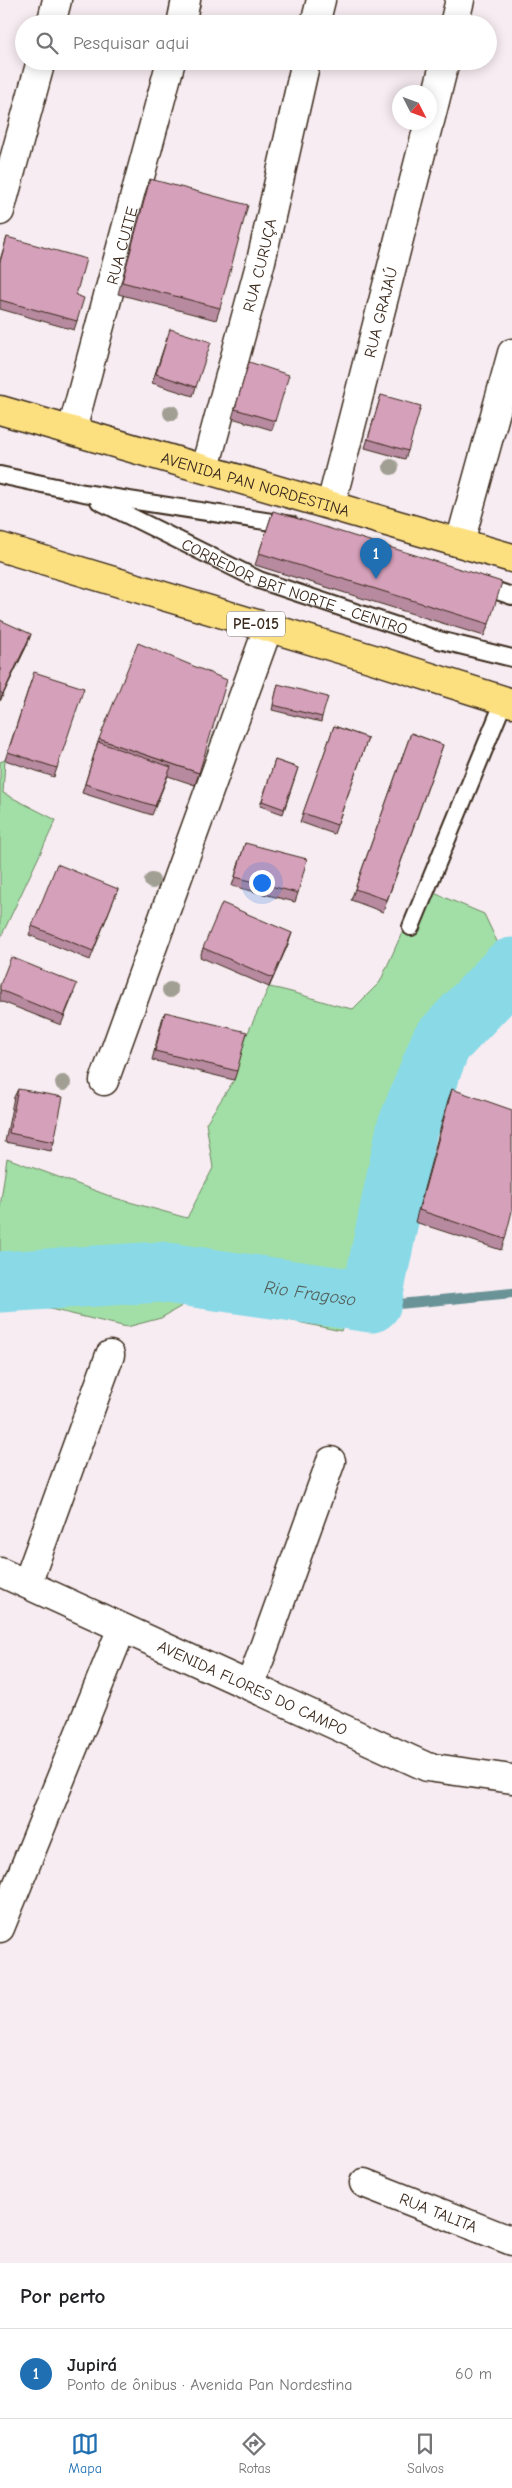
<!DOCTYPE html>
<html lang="pt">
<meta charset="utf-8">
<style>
body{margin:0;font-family:"Comic Neue",sans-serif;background:#f2f2f2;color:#202124}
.compass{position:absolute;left:392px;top:85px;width:45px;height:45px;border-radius:50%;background:#fff;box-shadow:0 2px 12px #0003;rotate:132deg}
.you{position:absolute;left:261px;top:882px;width:18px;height:18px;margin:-12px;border:4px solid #fff;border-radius:50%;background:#1a73e8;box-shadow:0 0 0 8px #1a73e833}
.badge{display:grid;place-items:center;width:32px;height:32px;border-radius:50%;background:#1f6fb2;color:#fff;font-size:16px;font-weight:700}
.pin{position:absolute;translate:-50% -41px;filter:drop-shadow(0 1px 2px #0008)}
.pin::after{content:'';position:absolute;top:26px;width:18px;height:15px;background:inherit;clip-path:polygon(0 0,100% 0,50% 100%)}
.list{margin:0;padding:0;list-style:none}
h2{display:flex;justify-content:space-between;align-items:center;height:65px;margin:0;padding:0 20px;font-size:21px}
h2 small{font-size:16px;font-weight:400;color:#757577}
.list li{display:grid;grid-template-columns:32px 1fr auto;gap:15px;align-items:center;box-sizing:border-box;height:90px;padding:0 20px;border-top:1px solid #e0e0e0}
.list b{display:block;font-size:19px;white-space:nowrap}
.list p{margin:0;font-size:16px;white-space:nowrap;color:#757577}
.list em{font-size:16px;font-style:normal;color:#757577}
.icon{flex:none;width:28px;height:28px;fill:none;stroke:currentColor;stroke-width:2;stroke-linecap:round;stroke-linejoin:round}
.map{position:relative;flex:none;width:512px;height:2263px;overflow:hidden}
.search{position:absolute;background:#fff;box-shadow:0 2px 12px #0003;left:15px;right:15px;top:15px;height:55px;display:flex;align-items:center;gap:12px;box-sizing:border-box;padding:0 18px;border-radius:28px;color:#757577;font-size:19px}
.sheet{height:155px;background:#fff}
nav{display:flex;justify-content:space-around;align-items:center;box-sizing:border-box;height:70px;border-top:1px solid #e0e0e0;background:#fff;font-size:14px;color:#757577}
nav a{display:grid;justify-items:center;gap:2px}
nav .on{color:#1f6fb2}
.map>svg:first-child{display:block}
.green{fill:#a1dfa6;stroke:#6e8462}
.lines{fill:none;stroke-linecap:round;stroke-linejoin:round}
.stream{stroke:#6a9397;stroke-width:10}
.river{stroke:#8ad9e7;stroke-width:61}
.service-casing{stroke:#3b2a1e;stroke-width:20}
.minor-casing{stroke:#3b2a1e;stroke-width:31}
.trunk-casing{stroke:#3b2a1e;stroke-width:31}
.service{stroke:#fff;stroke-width:16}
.minor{stroke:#fff;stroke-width:28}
.trunk{stroke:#fce080;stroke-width:28}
.tree{fill:#a19f94}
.wall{fill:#b78a9f;stroke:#3b2a1e}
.shaded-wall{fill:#957082;stroke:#3b2a1e}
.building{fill:#d5a0b9;stroke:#3b2a1e}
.labels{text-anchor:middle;stroke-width:4;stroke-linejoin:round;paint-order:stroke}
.shield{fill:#fff;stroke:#766a62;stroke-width:1}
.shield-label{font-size:15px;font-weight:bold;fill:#3b2a1e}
.street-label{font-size:16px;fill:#3b2a1e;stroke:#fff}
.water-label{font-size:18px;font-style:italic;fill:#535f5a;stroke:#fff}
</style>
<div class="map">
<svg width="512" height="2263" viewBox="0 0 512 2263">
<rect width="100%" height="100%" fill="#f7ecf1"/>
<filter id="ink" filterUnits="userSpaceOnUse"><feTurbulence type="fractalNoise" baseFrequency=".02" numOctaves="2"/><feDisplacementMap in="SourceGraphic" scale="10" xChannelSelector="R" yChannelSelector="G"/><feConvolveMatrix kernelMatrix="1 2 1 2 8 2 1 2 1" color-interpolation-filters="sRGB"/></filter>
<g filter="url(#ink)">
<!-- green -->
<g class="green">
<polygon points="5,760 3,793 56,820 0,939 0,762"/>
<path d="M 422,888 L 484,914 L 504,956 L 421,1041 L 341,1331 L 192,1300 L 161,1318 L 127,1327 L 20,1302 L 0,1304 L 0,1207 L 7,1158 L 115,1198 L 187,1218 L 213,1168 L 206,1123 L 234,1080 L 244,1041 L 269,987 C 299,992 325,1004 353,1009 L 380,982 Z"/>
</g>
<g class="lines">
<!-- stream -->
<polyline class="stream" points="371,1302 389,1305 512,1293"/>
<!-- river -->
<path class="river" id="s1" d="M 0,1282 L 160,1272 L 371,1302 L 407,1129 L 441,1043 L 512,968"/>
<!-- service casing -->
<g class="service-casing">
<g id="service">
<polyline points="0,475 84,493 291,525"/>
<path id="s2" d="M 99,501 L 259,580 L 439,640 L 512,658"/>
<polyline points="479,585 512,596"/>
<polyline points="411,927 504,701"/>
</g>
</g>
<!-- minor casing -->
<g class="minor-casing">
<g id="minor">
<polyline points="51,24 57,0"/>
<polyline points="181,24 186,0"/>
<polyline points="315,24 321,0"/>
<polyline points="454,24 460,0"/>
<polyline points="430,121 445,61"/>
<polyline points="0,211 41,61"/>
<path id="s3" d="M 72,430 L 171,61"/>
<path id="s4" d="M 205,468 L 261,261 L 306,61"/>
<path id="s5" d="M 331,504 L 429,122"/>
<polyline points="460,542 512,353"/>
<polyline points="104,1081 268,628"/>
<path id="s6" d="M 0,1572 L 427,1767 L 512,1779"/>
<polyline points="27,1584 110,1355"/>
<polyline points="250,1686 331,1461"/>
<polyline points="0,1928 122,1628"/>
<path id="s7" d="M 364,2183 L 512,2241"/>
</g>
</g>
<!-- trunk casing -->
<g class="trunk-casing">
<g id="trunk">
<path id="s8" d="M 0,410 L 512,558"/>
<polyline points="0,547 370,658 512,703"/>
</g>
</g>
<!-- service -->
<use href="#service" class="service"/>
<!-- minor -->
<use href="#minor" class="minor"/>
<!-- trunk -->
<use href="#trunk" class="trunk"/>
</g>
<!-- trees -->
<g class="tree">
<circle cx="171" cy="413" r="8"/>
<circle cx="391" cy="467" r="8"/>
<circle cx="152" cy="881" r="8"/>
<circle cx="170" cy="990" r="8"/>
<circle cx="63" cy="1083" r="8"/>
</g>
<!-- wall -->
<g class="wall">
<polygon points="150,179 220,308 216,320 118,294 146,190"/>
<polygon points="7,237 76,295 77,321 74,330 0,309 0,260"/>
<polygon points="167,338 196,387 193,396 152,383"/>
<polygon points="249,362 275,421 272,430 232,418"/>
<polygon points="381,395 408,451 405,459 365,448"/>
<polygon points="273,511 489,624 484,636 255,565"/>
<polygon points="0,620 28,643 0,701"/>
<polygon points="31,681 57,768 54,777 5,760"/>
<polygon points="278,684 322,717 321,722 272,710"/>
<polygon points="334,726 368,738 334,834 300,822"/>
<polygon points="411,733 443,745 383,912 351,900"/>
<polygon points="99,739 199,773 195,785 168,776 152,815 82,793"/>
<polygon points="275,760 298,768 283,814 260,806"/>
<polygon points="245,843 298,893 295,902 232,886"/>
<polygon points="118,889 90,960 29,935 32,926"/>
<polygon points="289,942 269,987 200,957 203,948"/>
<polygon points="0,985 74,993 61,1025 0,1001"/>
<polygon points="165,1012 237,1071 234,1080 152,1060 162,1020"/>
<polygon points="18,1089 54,1142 51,1151 5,1142 14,1097"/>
<polygon points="452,1089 505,1239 501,1250 415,1222 448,1100"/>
</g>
<!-- shaded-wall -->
<g class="shaded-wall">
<polygon points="31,634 28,643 0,701 3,694"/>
<polygon points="292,933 289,942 269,987 273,978"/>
</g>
<!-- building -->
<g class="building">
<polygon points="150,179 248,205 220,308 122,282"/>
<polygon points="7,237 86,259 76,295 84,298 77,321 0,300 0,262"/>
<polygon points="170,329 211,342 196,387 156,374"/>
<polygon points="249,362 289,375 275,421 235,409"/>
<polygon points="381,395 421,406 408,451 368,439"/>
<polygon points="273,511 502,582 489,624 259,553"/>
<polygon points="0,620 31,634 3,694 0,692"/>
<polygon points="138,643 227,680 199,773 99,739"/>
<polygon points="34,672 84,688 57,768 8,752"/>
<polygon points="278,684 328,697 322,717 273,705"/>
<polygon points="334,726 368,738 337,825 303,813"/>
<polygon points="411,733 443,745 387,900 355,889"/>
<polygon points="98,742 171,767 155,806 85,784"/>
<polygon points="275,760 298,768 284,809 262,801"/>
<polygon points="245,843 307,859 298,893 235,877"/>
<polygon points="57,864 118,889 93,951 32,926"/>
<polygon points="222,903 292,933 273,978 203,948"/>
<polygon points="11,957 77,984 64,1016 0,990 0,985"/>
<polygon points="165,1012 247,1032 237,1071 155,1051"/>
<polygon points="18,1089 63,1097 54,1142 9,1133"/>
<polygon points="452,1089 512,1110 512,1211 505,1239 419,1210"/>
</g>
</g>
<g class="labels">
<!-- shield labels -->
<rect class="shield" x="227" y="611.5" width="58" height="25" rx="4"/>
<g class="shield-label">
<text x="256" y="629">PE-015</text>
</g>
<!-- street labels -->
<g class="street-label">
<text dy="6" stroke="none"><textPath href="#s3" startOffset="191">RUA CUITE</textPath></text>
<text dy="6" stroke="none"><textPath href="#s4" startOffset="210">RUA CURUÇA</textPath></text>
<text dy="6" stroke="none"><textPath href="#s5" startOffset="198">RUA GRAJAÚ</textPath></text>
<text dy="6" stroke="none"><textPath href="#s8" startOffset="266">AVENIDA PAN NORDESTINA</textPath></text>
<text dy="6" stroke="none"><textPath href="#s2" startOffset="214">CORREDOR BRT NORTE - CENTRO</textPath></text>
<text dy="6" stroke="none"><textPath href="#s6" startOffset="278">AVENIDA FLORES DO CAMPO</textPath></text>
<text dy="6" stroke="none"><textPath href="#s7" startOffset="80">RUA TALITA</textPath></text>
</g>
<!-- water labels -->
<g class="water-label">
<text dy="6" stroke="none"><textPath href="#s1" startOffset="312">Rio Fragoso</textPath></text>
</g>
</g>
</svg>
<svg class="compass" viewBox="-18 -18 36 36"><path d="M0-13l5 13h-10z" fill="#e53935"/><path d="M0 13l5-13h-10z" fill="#757577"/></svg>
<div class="you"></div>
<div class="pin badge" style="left:376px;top:579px">1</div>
<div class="search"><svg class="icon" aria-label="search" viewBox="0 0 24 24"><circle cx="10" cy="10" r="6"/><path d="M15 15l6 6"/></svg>Pesquisar aqui</div>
</div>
<section class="sheet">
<h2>Por perto<small></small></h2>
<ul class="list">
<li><span class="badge">1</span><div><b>Jupirá</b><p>Ponto de ônibus · Avenida Pan Nordestina</p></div><em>60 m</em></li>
</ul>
</section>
<nav>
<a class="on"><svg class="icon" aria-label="map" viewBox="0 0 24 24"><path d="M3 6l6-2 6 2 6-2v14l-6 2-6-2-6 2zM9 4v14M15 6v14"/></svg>Mapa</a>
<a><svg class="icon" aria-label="directions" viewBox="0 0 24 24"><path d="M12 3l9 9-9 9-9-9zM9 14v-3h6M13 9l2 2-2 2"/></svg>Rotas</a>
<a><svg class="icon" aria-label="saved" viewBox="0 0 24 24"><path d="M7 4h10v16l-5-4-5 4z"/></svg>Salvos</a>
</nav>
